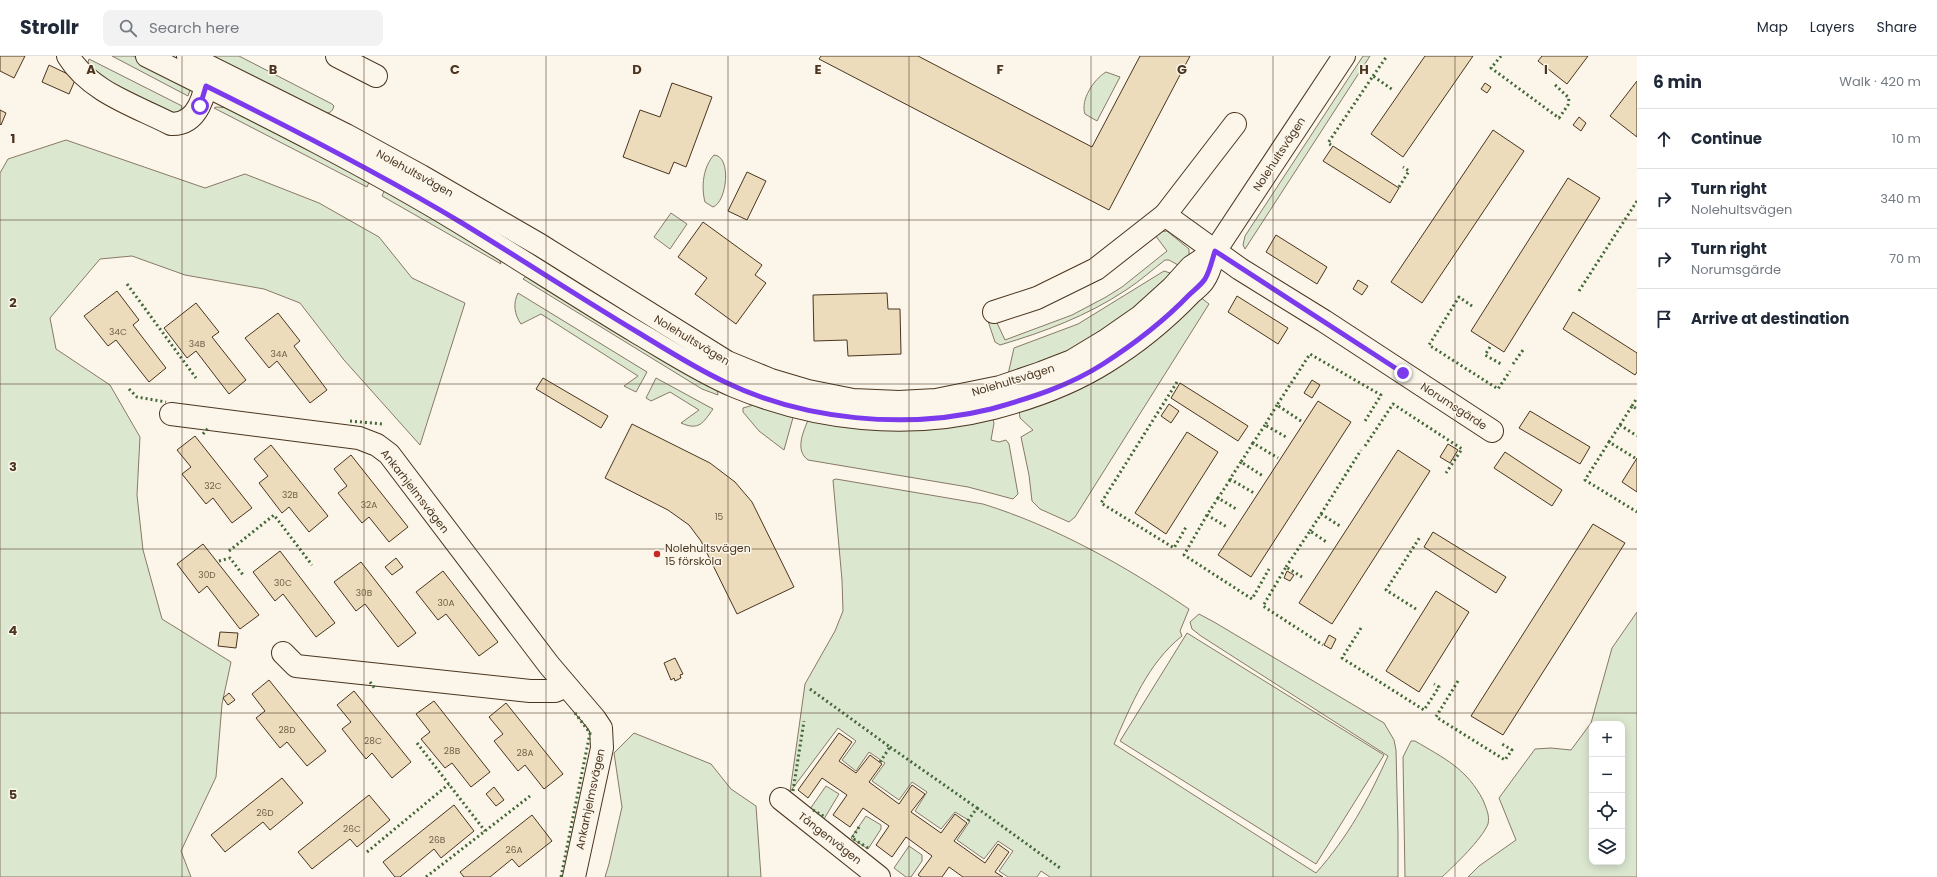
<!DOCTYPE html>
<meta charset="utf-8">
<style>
body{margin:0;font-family:Poppins,sans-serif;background:#f2f2f3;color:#1f2937}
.controls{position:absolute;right:12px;bottom:12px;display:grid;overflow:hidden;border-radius:8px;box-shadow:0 2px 10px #0003}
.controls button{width:36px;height:36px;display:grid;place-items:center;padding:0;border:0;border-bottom:1px solid #e0e1e3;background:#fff;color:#1f2937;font:20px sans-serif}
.stop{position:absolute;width:12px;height:12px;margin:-9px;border:3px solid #7c3aed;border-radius:50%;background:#fff}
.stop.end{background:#7c3aed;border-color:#fff;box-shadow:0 1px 4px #0008}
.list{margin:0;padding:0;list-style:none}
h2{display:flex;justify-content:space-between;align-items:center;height:52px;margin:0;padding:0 16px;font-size:17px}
h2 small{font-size:13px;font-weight:400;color:#747a83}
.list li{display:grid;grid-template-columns:26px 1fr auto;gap:12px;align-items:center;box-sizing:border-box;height:60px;padding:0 16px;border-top:1px solid #e0e1e3}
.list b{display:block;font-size:15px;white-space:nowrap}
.list p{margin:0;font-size:13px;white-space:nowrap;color:#747a83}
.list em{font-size:13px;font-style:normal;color:#747a83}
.icon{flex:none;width:22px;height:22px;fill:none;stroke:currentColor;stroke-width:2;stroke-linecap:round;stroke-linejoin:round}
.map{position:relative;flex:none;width:1637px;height:821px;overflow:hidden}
header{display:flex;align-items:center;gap:24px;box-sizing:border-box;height:56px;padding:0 20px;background:#fff;border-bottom:1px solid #e0e1e3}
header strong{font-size:19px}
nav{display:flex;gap:22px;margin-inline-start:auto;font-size:14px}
.search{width:280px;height:36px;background:#f2f2f3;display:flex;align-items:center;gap:10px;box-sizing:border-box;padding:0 14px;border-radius:8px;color:#747a83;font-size:15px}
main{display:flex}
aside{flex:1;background:#fff}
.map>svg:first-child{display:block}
.green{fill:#dce7d0;stroke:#887966;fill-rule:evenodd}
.building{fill:#ecdcbc;stroke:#4a3520}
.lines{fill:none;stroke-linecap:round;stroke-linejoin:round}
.minor-casing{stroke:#4a3520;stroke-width:24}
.minor{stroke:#fbf6e9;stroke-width:22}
.hedge{stroke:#436837;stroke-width:3;stroke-dasharray:2 3;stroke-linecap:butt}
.route{stroke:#7c3aed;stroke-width:5}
.grid{fill:none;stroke:#4a3520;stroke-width:1;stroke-opacity:0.55}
.poi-dot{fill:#c62828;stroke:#fbf6e9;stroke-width:1.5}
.labels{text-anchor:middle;stroke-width:3;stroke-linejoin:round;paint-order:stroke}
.number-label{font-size:9px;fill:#725f47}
.street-label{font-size:11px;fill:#4a3520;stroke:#fbf6e9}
.poi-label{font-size:11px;fill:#4a3520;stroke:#fbf6e9;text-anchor:start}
.grid-label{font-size:13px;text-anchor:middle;font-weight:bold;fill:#4a3520;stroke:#fbf6e9;stroke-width:3;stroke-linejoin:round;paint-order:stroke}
</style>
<header>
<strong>Strollr</strong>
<div class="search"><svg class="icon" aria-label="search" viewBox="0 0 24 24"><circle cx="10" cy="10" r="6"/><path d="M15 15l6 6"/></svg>Search here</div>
<nav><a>Map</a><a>Layers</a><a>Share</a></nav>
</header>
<main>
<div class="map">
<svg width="1637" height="821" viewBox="0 0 1637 821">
<rect width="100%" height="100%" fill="#fbf6e9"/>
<!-- green -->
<g class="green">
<polygon points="112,0 133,0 183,24 190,34 188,40"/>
<path d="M 204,0 L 239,0 L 332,48 L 334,50 C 332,57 329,57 322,58 Z"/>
<polygon points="1363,0 1370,0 1245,193 1243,189 1245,180"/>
<polygon points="89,3 182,50 180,57 176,58 91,16 87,10"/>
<path d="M 1106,16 L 1120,21 L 1097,65 L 1085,58 C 1080,44 1094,23 1106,16 Z"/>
<polygon points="216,51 231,52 371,122 367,131 214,52"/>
<polygon points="66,84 205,132 245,118 319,147 379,181 412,222 465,247 420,389 344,304 300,247 264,233 185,219 132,200 100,203 50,262 56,293 110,329 140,381 137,439 143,494 162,563 231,606 222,648 216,721 181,795 191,821 0,821 0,117 8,103"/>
<path d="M 714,99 C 732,100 727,146 713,151 L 705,146 C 701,131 703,111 714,99 Z"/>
<polygon points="386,131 498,199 501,208 382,140"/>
<polygon points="671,157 687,168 670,193 654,181"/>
<path d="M 1167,175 L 1189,193 L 1189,200 L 1178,209 L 1169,204 L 1165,204 C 1152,214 1140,225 1126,234 C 1087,260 1044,276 1000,289 L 995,286 L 985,256 L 991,254 L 1005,284 L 1072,259 L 1106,241 L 1122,231 L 1167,195 L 1155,179 L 1159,176 Z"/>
<polygon points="1164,215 1170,217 1172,222 1096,284 1007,323 1014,292 1078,268"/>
<polygon points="530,217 717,331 718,339 702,333 523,223"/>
<path d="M 518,237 L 647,316 L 636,336 L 624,330 L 638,320 L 541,258 L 521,268 C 514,258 513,247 518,237 Z"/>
<polygon points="1199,240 1209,248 1075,461 1069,466 1040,453 1032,445 1029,419 1021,381 1033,374 1020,362 1019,353"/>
<path d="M 656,322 L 713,353 C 703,367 699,375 681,367 L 699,354 L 670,336 L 651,345 L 646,342 Z"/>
<polygon points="757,348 794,358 784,394 759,375 743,356 743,352"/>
<path d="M 992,361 L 994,367 L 991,384 L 999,386 L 1006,384 L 1009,388 L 1018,438 L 1013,443 L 968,431 L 808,404 C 794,394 804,374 809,362 Z"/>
<path d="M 836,423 L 983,448 C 1057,471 1125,510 1189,553 L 1180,575 L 1182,580 C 1148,607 1131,649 1114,688 L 1316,817 C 1348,781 1368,744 1388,700 L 1201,580 L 1192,573 L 1190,566 L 1199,558 L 1214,566 L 1384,667 L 1394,684 L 1396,694 L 1398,777 L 1398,821 L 1050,821 L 1041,815 L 1037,821 L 1008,821 L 999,815 L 1013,795 L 998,785 L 984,803 L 957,784 L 970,765 L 955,756 L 941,773 L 915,755 L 927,736 L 912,726 L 899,744 L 872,725 L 885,707 L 869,696 L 856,715 L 842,704 L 856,685 L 838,672 L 790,736 L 805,628 L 835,575 L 843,555 L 842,524 L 833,424 Z"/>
<path d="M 1637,556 L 1637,821 L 1468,821 L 1479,810 L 1516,784 L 1499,742 L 1535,693 L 1551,692 L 1571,694 L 1591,667 L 1612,592 ZM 1592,668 L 1622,668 L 1622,806 L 1592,806 Z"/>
<polygon points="1187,577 1384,699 1316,808 1120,685"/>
<polygon points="634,677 711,708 731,733 756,750 761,821 605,821 609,808 622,751 614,697"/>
<path d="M 1411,685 L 1415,685 C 1444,702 1467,713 1483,744 C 1486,752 1490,759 1488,768 C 1482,783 1455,809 1442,821 L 1405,821 L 1403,701 Z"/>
<polygon points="826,730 839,738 824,763 810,753"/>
<polygon points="866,760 881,769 881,773 868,793 851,782"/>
<polygon points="909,790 922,799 922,805 911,821 906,821 894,812"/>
</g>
<!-- building -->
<g class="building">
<polygon points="0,0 25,0 14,22 0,15"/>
<polygon points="821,0 918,0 1092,91 1140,0 1190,0 1109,154 819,3"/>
<polygon points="1425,0 1473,0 1403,101 1371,78"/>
<polygon points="1542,0 1588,0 1567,28 1538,5"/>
<polygon points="49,9 76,22 69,38 42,26"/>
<polygon points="1637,25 1637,81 1610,60"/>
<polygon points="672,27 712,41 686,111 674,106 669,118 623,101 640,54 660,61"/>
<polygon points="1485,27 1491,31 1487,37 1481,33"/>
<polygon points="0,54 6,57 1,69 0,68"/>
<polygon points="1579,61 1586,67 1581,75 1573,69"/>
<polygon points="1493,74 1524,95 1422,247 1391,226"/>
<polygon points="1333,90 1399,132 1390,147 1323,105"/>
<polygon points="747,116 766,125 747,164 728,155"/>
<polygon points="1568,122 1600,142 1504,296 1471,275"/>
<polygon points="703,166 762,209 755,219 766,227 736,268 695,238 707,222 678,201"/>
<polygon points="1276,179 1327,211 1317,228 1266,196"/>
<polygon points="1358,224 1368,230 1362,239 1353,233"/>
<polygon points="117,235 139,264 133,269 166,312 149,326 116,284 108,290 84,260"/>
<polygon points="887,237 888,253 900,253 901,298 848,300 847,284 814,285 813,239"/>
<polygon points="1237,240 1288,272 1278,288 1228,256"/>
<polygon points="196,247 219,276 212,281 246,324 229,338 196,295 187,302 164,272"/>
<polygon points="1573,256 1637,297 1637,316 1635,319 1563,273"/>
<polygon points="278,257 300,285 294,290 327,334 310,347 277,305 269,312 245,282"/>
<polygon points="543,322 608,360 601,372 536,333"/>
<polygon points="1312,324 1320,329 1312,342 1304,337"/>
<polygon points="1180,327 1248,370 1238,385 1171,342"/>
<polygon points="1318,345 1351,366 1251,521 1218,499"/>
<polygon points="1169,348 1179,355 1171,367 1161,360"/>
<polygon points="1530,355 1590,391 1580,408 1519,372"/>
<polygon points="632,368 710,407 735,426 752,446 794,531 737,558 701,485 689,469 668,454 605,422"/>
<polygon points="1187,376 1218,396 1166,478 1135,457"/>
<polygon points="195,380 252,452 232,467 213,442 206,448 182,418 191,411 177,394"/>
<polygon points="1448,388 1458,394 1450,407 1440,401"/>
<polygon points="271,389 328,460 309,476 289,451 282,457 259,427 268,420 254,403"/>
<polygon points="1398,394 1430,415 1332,568 1299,547"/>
<polygon points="1505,396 1562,434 1552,450 1494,412"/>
<polygon points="351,399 408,471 389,486 369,461 362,467 338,437 347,430 334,413"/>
<polygon points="1637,402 1637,436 1622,426"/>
<polygon points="1593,468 1625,487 1503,679 1471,660"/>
<polygon points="1433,476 1506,521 1496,537 1424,491"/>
<polygon points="203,488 259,559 240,573 207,530 199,537 177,508"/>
<polygon points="280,495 335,567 316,581 283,538 275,545 253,516"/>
<polygon points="396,502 403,511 392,519 385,511"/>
<polygon points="361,506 416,577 398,591 365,548 356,555 334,526"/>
<polygon points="443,515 498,586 479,600 446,558 438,564 416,536"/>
<polygon points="1287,515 1294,519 1290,525 1284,522"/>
<polygon points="1436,535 1469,556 1419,636 1386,615"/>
<polygon points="220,576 238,577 236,592 218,590"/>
<polygon points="1329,579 1336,583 1331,593 1324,589"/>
<polygon points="675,602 683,618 680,619 681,622 675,625 674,622 671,624 664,607"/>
<polygon points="269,624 326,695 307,710 287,686 280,692 256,662 265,655 252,638"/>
<polygon points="354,635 411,706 392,722 372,697 366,703 342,673 351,666 337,649"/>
<polygon points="229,637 235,644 228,649 223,642"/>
<polygon points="434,645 490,716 471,731 452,707 445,712 421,683 430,676 416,658"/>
<polygon points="506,647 563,718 544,733 525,709 518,715 494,685 503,678 489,661"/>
<polygon points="839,677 852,686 839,705 856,717 870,699 882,708 869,726 899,748 912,729 925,738 911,756 941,777 955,758 967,767 954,785 985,807 998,788 1009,796 995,816 1003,821 963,821 949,811 942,821 921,821 918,819 932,800 906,781 892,801 876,789 889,770 863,752 850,771 833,759 847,739 822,722 808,742 798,734"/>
<polygon points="282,722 303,747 270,774 263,766 225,796 211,779"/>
<polygon points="494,731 504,744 496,750 486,738"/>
<polygon points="369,739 390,764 357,791 350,783 312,813 298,796"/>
<polygon points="454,749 474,775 441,802 434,793 400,821 395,821 383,806"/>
<polygon points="532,759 552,785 519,811 512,803 490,821 464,821 460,816"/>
</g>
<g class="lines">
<!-- minor casing -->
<g class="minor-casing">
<g id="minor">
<path d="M 68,0 C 90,36 136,50 171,68 C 198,69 206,38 207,16"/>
<path d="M 147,0 C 253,53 359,105 461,167 C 520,203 578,241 638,277 C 669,295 701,316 734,330 C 816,364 907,374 993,352 C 1032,342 1071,328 1106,306 C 1137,287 1166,263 1191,237 C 1195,233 1201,229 1204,224 C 1210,216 1212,204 1215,195 L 1344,0"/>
<polyline points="188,0 346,79 421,120 540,189 727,306 771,324 808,335 853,344 899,346 936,344 1000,331 1041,317 1072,305 1105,285 1141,260 1172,232 1191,211 1215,195"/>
<polyline points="337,0 376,20"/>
<polyline points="1235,68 1165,159 1240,213 1324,265 1492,375"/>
<polyline points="994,256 1037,242 1096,213 1165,159"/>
<polyline points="171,358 359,382 377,389 389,398 549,609 595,663 601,672 602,692 574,821"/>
<polyline points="283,597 296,610 530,635 555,635 566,630"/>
<polyline points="781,743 879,821"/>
</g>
</g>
<!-- minor -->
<use href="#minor" class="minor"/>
<!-- hedge -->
<g class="hedge">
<polyline points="1501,0 1491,12 1559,62 1568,49 1569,42 1553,27"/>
<polyline points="1373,20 1387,0"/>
<polyline points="1331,89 1328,87 1373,20 1393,34"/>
<polyline points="1399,131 1409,115 1403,111"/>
<polyline points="127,228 196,322"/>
<polyline points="1579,235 1637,145"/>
<polyline points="1472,250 1459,241 1429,289 1498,333 1510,315"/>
<polyline points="1490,291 1485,299 1501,308"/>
<polyline points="1513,308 1523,294"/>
<polyline points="1177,326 1101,447 1174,492 1186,471"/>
<polyline points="129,333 137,341 166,346"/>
<polyline points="1277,349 1265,369 1286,381"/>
<polyline points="1632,350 1637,342"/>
<polyline points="350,365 382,368"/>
<polyline points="1301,365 1277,349 1310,298 1381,339 1365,365"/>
<polyline points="1265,369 1253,387 1278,402"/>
<polyline points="1620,369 1632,350 1637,353"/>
<polyline points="203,378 209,371"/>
<polyline points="1609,386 1620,369 1637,380"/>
<polyline points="1253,387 1241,406 1263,420"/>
<polyline points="1365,390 1393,348 1462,393 1446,417"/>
<polyline points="1635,402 1609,386 1585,424 1637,456"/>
<polyline points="1241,406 1230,423 1254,437"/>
<polyline points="1230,424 1218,442 1238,454"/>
<polyline points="1218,442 1207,459 1227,471"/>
<polyline points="1321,458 1361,394"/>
<polyline points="1207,459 1184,499 1252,543 1269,513"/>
<polyline points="1310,475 1321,458 1340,470"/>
<polyline points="229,495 274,459 312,509"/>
<polyline points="219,505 230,502 243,519"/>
<polyline points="1286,511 1310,475 1328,487"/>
<polyline points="1302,521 1286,511 1263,550 1323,589"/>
<polyline points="1416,553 1386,534 1420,481"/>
<polyline points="1361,572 1342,602 1424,654 1439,631 1434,628"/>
<polyline points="1458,625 1436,661 1505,704 1512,694 1502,688"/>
<polyline points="370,626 376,634"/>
<polyline points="810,633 890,691 880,706"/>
<polyline points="417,687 485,775"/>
<polyline points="890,691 977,752 967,766"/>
<polyline points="793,735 804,665"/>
<polyline points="977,752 1060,812"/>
<polyline points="813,754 825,761"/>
<polyline points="859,771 852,782 868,792"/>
<polyline points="367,796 449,728"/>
<polyline points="426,821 530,740"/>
<polyline points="561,821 590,677 575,657"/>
</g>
</g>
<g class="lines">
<!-- route -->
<path class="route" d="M 200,50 L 206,30 C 293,73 379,117 462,167 C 521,203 579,241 639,277 C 667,294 695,312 725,326 C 803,364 906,374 991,353 C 1030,342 1069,330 1103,308 C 1134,288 1164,265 1189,239 C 1194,234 1201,229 1205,223 C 1210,215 1212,204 1215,195 L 1403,317"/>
</g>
<!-- grid -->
<path class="grid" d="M 182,0 L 182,821M 364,0 L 364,821M 546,0 L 546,821M 728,0 L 728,821M 909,0 L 909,821M 1091,0 L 1091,821M 1273,0 L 1273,821M 1455,0 L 1455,821M 0,164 L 1637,164M 0,328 L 1637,328M 0,493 L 1637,493M 0,657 L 1637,657"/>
<!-- markers -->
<circle class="poi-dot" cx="657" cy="498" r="4"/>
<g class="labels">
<!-- number labels -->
<g class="number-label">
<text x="118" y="279">34C</text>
<text x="197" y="291">34B</text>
<text x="279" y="301">34A</text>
<text x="213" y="433">32C</text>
<text x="290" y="442">32B</text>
<text x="369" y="452">32A</text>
<text x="719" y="464">15</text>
<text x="207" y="522">30D</text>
<text x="283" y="530">30C</text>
<text x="364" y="540">30B</text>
<text x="446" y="550">30A</text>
<text x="287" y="677">28D</text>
<text x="373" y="688">28C</text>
<text x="452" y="698">28B</text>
<text x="525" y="700">28A</text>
<text x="265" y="760">26D</text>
<text x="352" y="776">26C</text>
<text x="437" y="787">26B</text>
<text x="514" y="797">26A</text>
</g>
<!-- street labels -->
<g class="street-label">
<text transform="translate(1279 98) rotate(-57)" y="4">Nolehultsvägen</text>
<text transform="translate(415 117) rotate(29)" y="4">Nolehultsvägen</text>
<text transform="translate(692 284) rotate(31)" y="4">Nolehultsvägen</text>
<text transform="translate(1013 324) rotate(-17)" y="4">Nolehultsvägen</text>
<text transform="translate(1454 350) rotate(33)" y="4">Norumsgärde</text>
<text transform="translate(415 435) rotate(52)" y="4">Ankarhjelmsvägen</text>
<text transform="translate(590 743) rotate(-78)" y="4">Ankarhjelmsvägen</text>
<text transform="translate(830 782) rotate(38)" y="4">Tångenvägen</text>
</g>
<!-- poi labels -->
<g class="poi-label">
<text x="665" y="496">Nolehultsvägen<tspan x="665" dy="13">15 förskola</tspan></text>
</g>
</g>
<g class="grid-label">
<text x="91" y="18">A</text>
<text x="273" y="18">B</text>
<text x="455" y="18">C</text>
<text x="637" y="18">D</text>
<text x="818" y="18">E</text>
<text x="1000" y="18">F</text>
<text x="1182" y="18">G</text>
<text x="1364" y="18">H</text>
<text x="1546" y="18">I</text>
<text x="13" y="87">1</text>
<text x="13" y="251">2</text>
<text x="13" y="415">3</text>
<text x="13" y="579">4</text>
<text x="13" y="743">5</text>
</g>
</svg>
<div class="controls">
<button>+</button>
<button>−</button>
<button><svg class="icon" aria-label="locate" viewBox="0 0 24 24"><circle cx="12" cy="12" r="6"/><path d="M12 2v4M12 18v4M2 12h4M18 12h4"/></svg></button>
<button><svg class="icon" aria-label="layers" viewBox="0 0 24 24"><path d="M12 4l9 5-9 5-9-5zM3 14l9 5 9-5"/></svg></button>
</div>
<div class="stop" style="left:200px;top:50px"></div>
<div class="stop end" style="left:1403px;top:317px"></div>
</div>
<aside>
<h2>6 min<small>Walk · 420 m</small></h2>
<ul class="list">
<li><svg class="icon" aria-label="ahead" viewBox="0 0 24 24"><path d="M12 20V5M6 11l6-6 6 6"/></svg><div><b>Continue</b></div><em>10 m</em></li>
<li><svg class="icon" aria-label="right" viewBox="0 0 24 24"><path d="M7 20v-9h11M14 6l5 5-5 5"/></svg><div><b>Turn right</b><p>Nolehultsvägen</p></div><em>340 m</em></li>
<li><svg class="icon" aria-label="right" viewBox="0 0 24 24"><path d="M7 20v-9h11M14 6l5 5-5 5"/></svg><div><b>Turn right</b><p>Norumsgärde</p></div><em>70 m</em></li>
<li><svg class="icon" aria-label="arrive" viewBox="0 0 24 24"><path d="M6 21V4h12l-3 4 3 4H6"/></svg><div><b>Arrive at destination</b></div></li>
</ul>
</aside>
</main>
